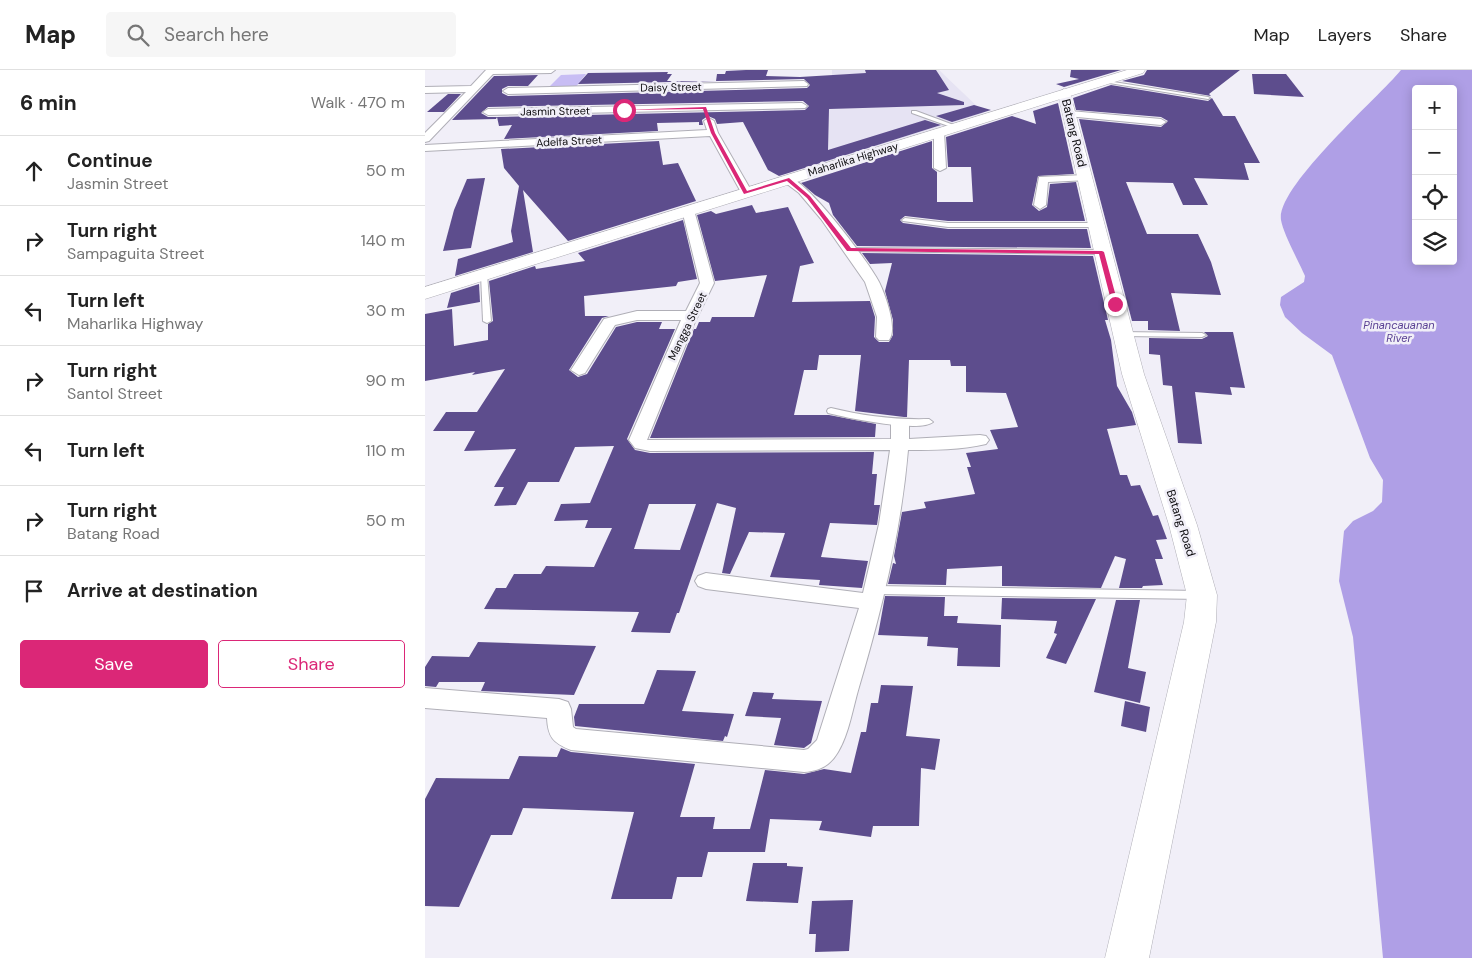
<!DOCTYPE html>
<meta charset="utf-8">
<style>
body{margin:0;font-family:"DM Sans",sans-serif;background:#f6f6f6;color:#222}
.controls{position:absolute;right:15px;top:15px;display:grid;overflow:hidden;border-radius:5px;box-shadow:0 2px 12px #0003}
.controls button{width:45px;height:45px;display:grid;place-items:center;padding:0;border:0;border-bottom:1px solid #e0e0e0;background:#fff;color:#222;font:25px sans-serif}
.stop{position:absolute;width:15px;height:15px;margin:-11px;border:4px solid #db2777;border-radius:50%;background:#fff}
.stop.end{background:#db2777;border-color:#fff;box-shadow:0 1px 5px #0008}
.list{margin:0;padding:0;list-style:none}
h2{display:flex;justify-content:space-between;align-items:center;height:65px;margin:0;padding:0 20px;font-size:21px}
h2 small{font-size:16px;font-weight:400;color:#767676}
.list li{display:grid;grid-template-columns:32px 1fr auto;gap:15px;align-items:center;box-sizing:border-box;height:70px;padding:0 20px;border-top:1px solid #e0e0e0}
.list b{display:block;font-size:19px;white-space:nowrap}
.list p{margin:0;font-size:16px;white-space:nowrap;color:#767676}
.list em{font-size:16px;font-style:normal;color:#767676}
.actions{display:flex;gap:10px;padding:15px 20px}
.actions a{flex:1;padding:11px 0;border:1px solid #db2777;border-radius:5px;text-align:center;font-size:18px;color:#db2777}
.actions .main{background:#db2777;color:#fff}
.icon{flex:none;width:28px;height:28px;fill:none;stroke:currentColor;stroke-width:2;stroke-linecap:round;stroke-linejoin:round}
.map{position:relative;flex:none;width:1047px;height:888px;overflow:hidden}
header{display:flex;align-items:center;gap:30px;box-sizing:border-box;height:70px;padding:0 25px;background:#fff;border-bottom:1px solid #e0e0e0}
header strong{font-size:24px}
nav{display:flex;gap:28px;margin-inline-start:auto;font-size:18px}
.search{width:350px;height:45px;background:#f6f6f6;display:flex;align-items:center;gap:12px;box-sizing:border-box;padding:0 18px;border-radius:5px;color:#767676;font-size:19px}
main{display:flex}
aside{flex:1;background:#fff}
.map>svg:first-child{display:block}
.built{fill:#e6e3f3}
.green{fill:#c8bdf4}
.water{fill:#af9fe6;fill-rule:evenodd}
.building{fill:#5d4d8d;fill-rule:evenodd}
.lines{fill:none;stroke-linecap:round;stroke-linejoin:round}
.lane-casing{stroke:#b0afb7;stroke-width:2}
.street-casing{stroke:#b0afb7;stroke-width:2}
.secondary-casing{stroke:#b0afb7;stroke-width:1}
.primary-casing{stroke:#b0afb7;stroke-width:1}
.lane{fill:#fff;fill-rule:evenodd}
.street{fill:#fff;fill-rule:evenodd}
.secondary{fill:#fff;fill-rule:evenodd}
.primary{fill:#fff;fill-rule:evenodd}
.route{fill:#db2777}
.labels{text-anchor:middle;stroke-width:5;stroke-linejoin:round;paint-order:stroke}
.far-street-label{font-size:11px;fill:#0d0c0f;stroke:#f1eff8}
.far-water-label{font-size:11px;font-style:italic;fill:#583f92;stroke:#f1eff8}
.street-label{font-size:12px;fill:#0d0c0f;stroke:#f1eff8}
</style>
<header>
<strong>Map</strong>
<div class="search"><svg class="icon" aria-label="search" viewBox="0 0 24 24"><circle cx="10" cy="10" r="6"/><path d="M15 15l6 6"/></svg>Search here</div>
<nav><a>Map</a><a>Layers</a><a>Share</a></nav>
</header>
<main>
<aside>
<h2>6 min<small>Walk · 470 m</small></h2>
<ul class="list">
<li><svg class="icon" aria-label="ahead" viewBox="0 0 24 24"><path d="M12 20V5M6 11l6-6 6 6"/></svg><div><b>Continue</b><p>Jasmin Street</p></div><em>50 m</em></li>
<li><svg class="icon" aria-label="right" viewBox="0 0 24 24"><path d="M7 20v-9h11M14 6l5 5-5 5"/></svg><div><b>Turn right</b><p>Sampaguita Street</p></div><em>140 m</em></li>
<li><svg class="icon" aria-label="left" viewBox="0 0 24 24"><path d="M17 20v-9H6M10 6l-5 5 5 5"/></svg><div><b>Turn left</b><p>Maharlika Highway</p></div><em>30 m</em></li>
<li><svg class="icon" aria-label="right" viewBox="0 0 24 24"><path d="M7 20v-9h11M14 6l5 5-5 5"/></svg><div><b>Turn right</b><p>Santol Street</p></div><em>90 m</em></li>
<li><svg class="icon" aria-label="left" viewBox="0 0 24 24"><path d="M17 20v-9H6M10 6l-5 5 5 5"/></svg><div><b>Turn left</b></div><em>110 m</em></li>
<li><svg class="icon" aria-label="right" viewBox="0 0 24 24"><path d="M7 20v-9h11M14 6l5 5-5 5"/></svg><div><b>Turn right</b><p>Batang Road</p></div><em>50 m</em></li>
<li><svg class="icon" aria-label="arrive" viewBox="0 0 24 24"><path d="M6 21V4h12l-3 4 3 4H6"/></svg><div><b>Arrive at destination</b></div></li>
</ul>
<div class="actions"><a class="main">Save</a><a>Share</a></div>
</aside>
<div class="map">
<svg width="1047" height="888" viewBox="0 0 1047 888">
<rect width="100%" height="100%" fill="#f1eff8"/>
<!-- built -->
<polygon class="built" points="407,0 514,0 559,43 378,99 370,71 369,39 407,37"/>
<!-- green -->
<polygon class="green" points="161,4 150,18 123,18 136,5"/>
<!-- water -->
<path class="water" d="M 976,0 L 1047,0 L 1047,888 L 958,888 L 928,567 L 914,511 L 919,461 L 928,451 L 948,441 L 957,432 L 958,410 L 945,388 L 907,285 L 877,263 L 860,247 L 855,235 L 856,227 L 879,212 L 880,206 C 874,192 858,163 856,150 C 851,117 953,28 976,0 ZM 991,19 L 1028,19 L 1028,191 L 991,191 Z"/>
<!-- building -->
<g class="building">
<polygon points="321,0 343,0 341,6 375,7 441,3 440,0 511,0 524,20 512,23 539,32 539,35 404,39 403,80 500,50 516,55 354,106 343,100 318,52 292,54 290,49 283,46 277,50 278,55 274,55 274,52 232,53 233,61 79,69 87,55 74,56 72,47 380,40 384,36 378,31 63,37 56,43 63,47 72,47 71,49 27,50 69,6 113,5 103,16 83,16 77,19 77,23 83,26 382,18 385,15 379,9 153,14 163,3 243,2 242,4 247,4 242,11 291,11 292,4 300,4 301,1"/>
<polygon points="646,0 696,0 639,17 631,14 654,9 645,7"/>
<polygon points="722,0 815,0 784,24 786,26 697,11 719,5"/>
<polygon points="827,4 861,4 879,27 829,24"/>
<polygon points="686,15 783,31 787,28 798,46 810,46 835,93 819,93 824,110 769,108 783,135 758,135 748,113 701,112 722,164 773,164 786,192 796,225 746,223 755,261 723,260 723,251 707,251 654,49 736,57 743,51 736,47 651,40 648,28"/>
<polygon points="23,24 36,24 19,42 2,42"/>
<polygon points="633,33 649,104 613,106 607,135 614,141 622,137 625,114 651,112 660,151 523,151 480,146 475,150 478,153 523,159 662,159 666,178 432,176 408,145 404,133 390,125 376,113 507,71 507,98 512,102 512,132 548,132 546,97 523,97 521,67 587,46 611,54 608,41"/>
<polygon points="549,35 566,40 527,52 511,46"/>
<polygon points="234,71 238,95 253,93 271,131 143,171 98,120 108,182 30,206 33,189 88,172 86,161 94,116 79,98 76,79"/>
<polygon points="60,108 46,178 18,181 29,140 42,109"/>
<polygon points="327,135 331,143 363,137 389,193 375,196 367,232 445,231 450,247 449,267 454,272 464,272 468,265 468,250 460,221 467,193 445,194 437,183 668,186 683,250 680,250 686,270 692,316 707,342 711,355 682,359 695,405 702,405 706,416 715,415 728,446 733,445 742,469 731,470 738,489 730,489 738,515 718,516 717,518 694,518 701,489 690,486 676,518 577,516 577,496 522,499 521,515 463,514 468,493 471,494 469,486 477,442 501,438 499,432 550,424 542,397 546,397 541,383 573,379 565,360 593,357 581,323 541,322 541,296 526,296 525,290 484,290 482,347 479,347 430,341 436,285 394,285 392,300 379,300 369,345 404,345 451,354 450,367 225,368 269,259 271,259 274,252 285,252 287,247 329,247 342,205 290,211 272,145 286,141 291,144"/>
<path d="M 258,150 L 272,209 L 253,212 L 251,216 L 159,226 L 160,246 L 184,246 L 177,248 L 144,300 L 153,307 L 162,304 L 191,257 L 212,252 L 237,252 L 234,259 L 250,259 L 202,369 L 210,380 L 225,383 L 449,382 L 447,404 L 452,404 L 449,435 L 455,435 L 452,455 L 405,453 L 396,487 L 443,491 L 437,518 L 394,515 L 395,510 L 345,507 L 360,463 L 324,462 L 305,504 L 297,503 L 311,438 L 292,433 L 254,543 L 252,543 L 245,563 L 206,562 L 214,542 L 59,539 L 71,518 L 81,518 L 89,504 L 116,504 L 121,496 L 169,497 L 187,458 L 160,458 L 163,450 L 129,451 L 136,434 L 165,433 L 189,376 L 150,377 L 134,412 L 103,412 L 91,435 L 69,436 L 79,417 L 69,417 L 91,379 L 39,381 L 50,361 L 8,361 L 21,342 L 52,342 L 80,299 L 47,305 L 50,302 L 0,311 L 0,244 L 27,239 L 29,276 L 63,270 L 63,254 L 68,251 L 64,211 L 110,196 L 111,199 L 160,191 L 153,183 ZM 224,434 L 271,434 L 255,480 L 209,479 Z"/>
<polygon points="54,214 55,232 22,238 26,223"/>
<polygon points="779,262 808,262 820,318 805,317 807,325 770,322 777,374 753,373 747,316 738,315 735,285 724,284 724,268 777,269 783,266"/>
<polygon points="460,526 520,527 519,546 533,546 532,553 576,555 575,597 532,596 533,578 502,576 503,567 453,565"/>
<polygon points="577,528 671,529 641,594 621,588 632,564 629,563 632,551 576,549"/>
<polygon points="691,530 715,530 703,598 721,602 715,633 669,622"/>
<polygon points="53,572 171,576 149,625 56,621 60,612 14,612 11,617 0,616 0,597 7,586 44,587"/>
<polygon points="232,600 271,601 257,641 309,644 302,667 300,666 298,671 150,656 149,647 154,634 219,634"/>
<polygon points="456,615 488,616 481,666 515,669 510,700 496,698 494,756 448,756 446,767 394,760 397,751 345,749 340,782 283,782 277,807 252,807 247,829 186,829 209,742 98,738 87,765 66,765 34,837 0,836 0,729 11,708 84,709 94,686 132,687 136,678 146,682 270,694 255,747 290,747 288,759 325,759 340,700 379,704 399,699 426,703 436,662 441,662 446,633 453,633"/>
<polygon points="328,622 349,623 347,629 397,631 386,673 379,678 349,675 356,648 320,646"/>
<polygon points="700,631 725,637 721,662 696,656"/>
<polygon points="328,793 362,793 362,796 378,797 373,833 321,831"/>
<polygon points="428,830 424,881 390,882 391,864 384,864 387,831"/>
</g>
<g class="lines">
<!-- lane casing -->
<g class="lane-casing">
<g id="lane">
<polygon points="676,10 783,27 785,28 783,29 678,12"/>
<polygon points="487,41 491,41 534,57 529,58 487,43"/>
<polygon points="480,148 523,153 672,153 675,155 672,157 523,157 478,151 477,150"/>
<polygon points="422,178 677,180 680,182 677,184 424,181 421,179"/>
<polygon points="59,203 62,205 66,251 62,253 58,251 56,205"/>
<polygon points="694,262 777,263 781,265 777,267 697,266 693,264"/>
<path d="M 406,338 C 438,346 471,350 504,349 L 508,352 C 495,363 422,348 403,343 L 402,341 L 403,339 Z"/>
<polygon points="452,516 776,521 780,522 782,525 780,528 776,529 452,524 448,523 447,520 448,517"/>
</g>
</g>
<!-- street casing -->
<g class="street-casing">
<g id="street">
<polygon points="61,0 130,0 126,3 68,4 4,71 0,72 0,63 41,22 0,23 0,17 46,16"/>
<polygon points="379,11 383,14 382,16 83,24 78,21 83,18"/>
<polygon points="377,33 382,36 380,38 63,45 58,42 63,39"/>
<polygon points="645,41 736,49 741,52 736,55 642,46 642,42"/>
<polygon points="284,48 289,51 293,63 327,122 325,124 317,124 285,66 0,81 0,75 282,60 279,51"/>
<polygon points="514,59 519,62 521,98 515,101 509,98 509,62"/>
<polygon points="660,105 664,106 664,110 623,112 621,135 615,139 609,135 614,107"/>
<path d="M 362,106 C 383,111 443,191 454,212 C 460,224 473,259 464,270 L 454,270 L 451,267 L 452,247 L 440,212 L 396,149 L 374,123 L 358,111 L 356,109 Z"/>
<path d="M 263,136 L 269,140 L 289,213 L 269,254 L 222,370 L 466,369 L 466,353 L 469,349 L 481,349 L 484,353 L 484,369 L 555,365 L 561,366 L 564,370 L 561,374 C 536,380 509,380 483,380 C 476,462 457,539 434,617 C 428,637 424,664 413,682 C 405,696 394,701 379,702 L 146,680 C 128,673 123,667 122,648 L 0,638 L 0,618 L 134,629 L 143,632 L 146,639 L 148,657 L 151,659 L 379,680 L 383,679 L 392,670 L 434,538 L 281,519 L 273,516 L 270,511 L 273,506 L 281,503 L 438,523 L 454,454 L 465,380 L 225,381 L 210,378 L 204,370 L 256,250 L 212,250 L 190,255 L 160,303 L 154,305 L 146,300 L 179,249 L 212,241 L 261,241 L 275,213 L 257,140 Z"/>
</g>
</g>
<!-- secondary casing -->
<g class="secondary-casing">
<polygon id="secondary" points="639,19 645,23 719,304 772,455 792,525 791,552 724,888 680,888 759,552 762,525 744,455 697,304 633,23"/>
</g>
<!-- primary casing -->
<g class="primary-casing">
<polygon id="primary" points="702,0 720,0 718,3 0,229 0,217"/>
</g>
<!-- lane -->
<use href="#lane" class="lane"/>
<!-- street -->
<use href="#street" class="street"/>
<!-- secondary -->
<use href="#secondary" class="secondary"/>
<!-- primary -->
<use href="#primary" class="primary"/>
</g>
<!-- route -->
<polygon class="route" points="281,37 290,63 322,121 364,108 385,126 426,178 677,181 679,182 693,234 690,236 687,234 674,184 422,181 382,128 362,111 319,124 286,63 278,39 197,40"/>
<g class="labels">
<!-- far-street labels -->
<g class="far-street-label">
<text transform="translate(246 17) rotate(-1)" y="4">Daisy Street</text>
<text transform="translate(130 41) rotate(-1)" y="4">Jasmin Street</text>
<text transform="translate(144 71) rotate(-3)" y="4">Adelfa Street</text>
<text transform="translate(428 89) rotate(-17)" y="4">Maharlika Highway</text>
<text transform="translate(262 256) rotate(-64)" y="4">Mangga Street</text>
</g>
<!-- far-water labels -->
<g class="far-water-label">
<text x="974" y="259">Pinancauanan<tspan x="974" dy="13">River</tspan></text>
</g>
<!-- street labels -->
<g class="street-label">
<text transform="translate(649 63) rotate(76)" y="4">Batang Road</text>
<text transform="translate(756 453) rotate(72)" y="4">Batang Road</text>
</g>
</g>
</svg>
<div class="controls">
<button>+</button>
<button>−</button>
<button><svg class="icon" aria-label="locate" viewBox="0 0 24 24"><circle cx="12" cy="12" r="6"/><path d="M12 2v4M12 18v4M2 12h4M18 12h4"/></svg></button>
<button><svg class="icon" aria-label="layers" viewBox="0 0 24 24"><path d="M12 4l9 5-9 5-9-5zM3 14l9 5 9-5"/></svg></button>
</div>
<div class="stop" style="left:199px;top:40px"></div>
<div class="stop end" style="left:690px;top:234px"></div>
</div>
</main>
